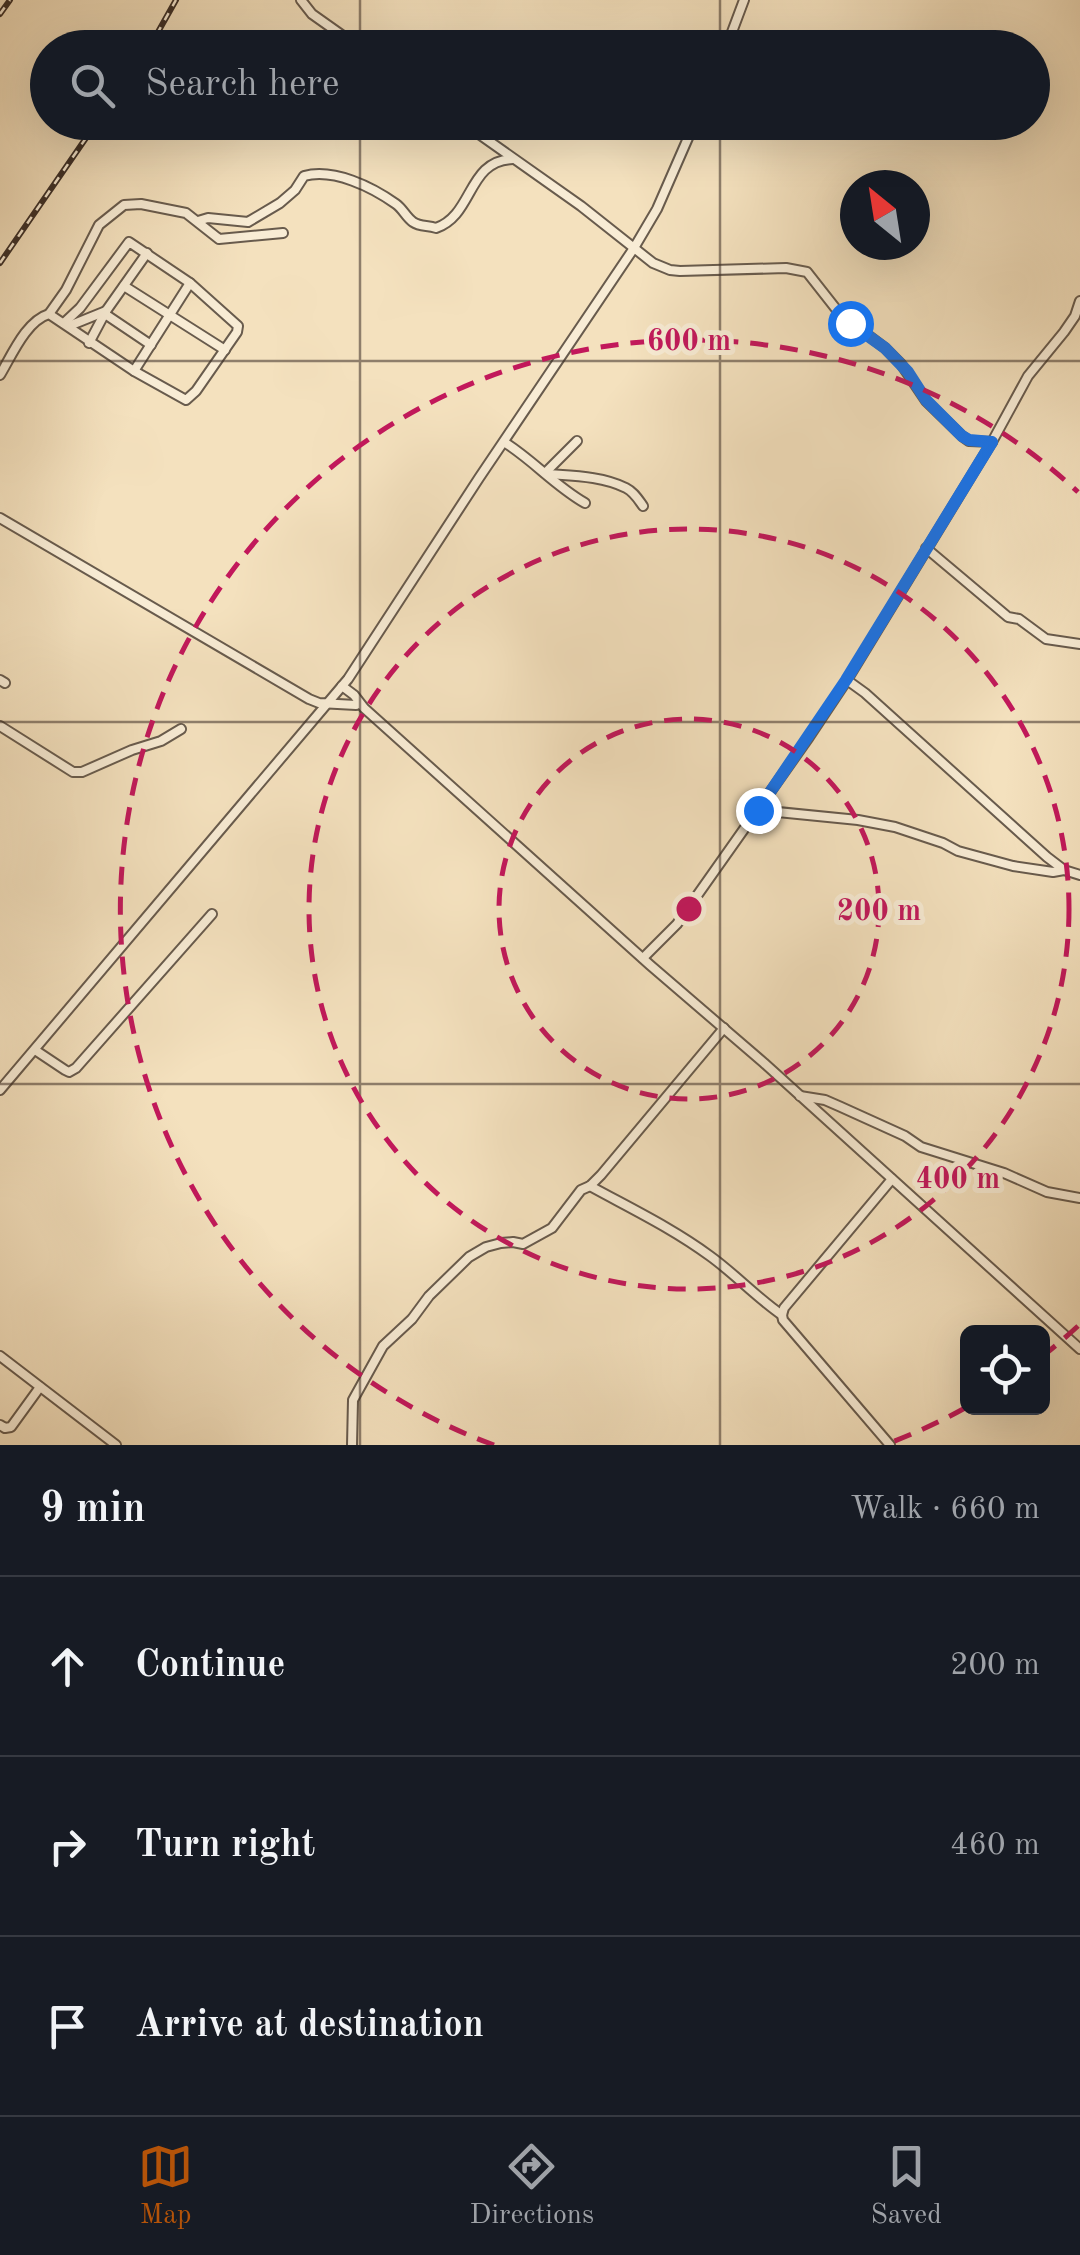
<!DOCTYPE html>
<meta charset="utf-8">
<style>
body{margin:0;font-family:"Old Standard TT",serif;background:#20242c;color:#f1f3f6}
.controls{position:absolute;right:30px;bottom:30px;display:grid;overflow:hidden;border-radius:15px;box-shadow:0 10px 40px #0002}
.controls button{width:90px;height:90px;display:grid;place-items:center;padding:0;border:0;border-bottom:2px solid #363941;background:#171b24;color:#f1f3f6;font:50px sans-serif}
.compass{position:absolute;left:840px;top:170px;width:90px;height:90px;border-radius:50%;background:#171b24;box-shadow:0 10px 40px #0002;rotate:330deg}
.stop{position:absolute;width:30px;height:30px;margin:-22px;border:8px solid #1a73e8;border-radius:50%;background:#fff}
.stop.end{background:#1a73e8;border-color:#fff;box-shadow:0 2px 10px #0008}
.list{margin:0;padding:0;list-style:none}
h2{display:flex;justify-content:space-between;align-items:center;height:130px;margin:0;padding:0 40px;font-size:42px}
h2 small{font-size:32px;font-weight:400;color:#9ea1a6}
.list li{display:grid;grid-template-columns:65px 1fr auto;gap:30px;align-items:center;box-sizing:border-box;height:180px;padding:0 40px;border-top:2px solid #363941}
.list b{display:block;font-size:38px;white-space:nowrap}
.list em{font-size:32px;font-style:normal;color:#9ea1a6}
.icon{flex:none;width:55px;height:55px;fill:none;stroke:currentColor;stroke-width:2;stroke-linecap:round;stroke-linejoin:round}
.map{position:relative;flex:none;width:1080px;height:1445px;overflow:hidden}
.search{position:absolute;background:#171b24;box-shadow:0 10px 40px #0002;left:30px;right:30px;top:30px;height:110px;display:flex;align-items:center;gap:25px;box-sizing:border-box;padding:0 35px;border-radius:55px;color:#9ea1a6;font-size:38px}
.sheet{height:670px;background:#171b24}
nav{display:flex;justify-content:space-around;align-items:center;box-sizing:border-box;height:140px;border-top:2px solid #363941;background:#171b24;font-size:28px;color:#9ea1a6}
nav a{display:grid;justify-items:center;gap:5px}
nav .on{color:#b45309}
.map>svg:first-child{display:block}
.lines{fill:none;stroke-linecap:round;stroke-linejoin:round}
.minor-casing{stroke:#685b4d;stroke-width:12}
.minor{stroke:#f8ecd5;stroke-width:8}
.rail-casing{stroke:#3a2e27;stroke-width:6}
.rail{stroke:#f8ecd5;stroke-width:2.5;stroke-dasharray:8;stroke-linecap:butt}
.route{stroke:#1a73e8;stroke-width:12}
.grid{fill:none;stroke:#3a2e27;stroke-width:2.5;stroke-opacity:0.55}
.ring{fill:none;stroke:#c2185b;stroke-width:5;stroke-dasharray:18 12}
.centre{fill:#c2185b;stroke:#f8ecd5;stroke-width:5}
.ring-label{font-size:30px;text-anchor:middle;font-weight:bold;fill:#c2185b;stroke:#f8ecd5;stroke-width:10;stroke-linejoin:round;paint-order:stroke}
</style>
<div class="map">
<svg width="1080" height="1445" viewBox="0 0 1080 1445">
<rect width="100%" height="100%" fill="#f4e1be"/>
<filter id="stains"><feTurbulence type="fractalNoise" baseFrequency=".002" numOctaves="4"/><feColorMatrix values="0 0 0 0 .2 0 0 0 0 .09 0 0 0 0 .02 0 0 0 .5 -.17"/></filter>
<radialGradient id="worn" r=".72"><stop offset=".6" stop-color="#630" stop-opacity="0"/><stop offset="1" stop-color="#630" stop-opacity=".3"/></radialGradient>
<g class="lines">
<!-- minor casing -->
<g class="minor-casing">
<g id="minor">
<polyline points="301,0 312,14 360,48"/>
<polyline points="726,48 744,0"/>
<polyline points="462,122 581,206 653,263 670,270 680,271 786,268 807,272 840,314 885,348 901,364 926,401 962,436 969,441 992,442"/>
<path d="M 198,221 L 208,218 L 248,222 L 280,203 L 295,190 L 304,176 C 334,168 372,187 396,204 C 403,209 406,217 413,222 C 420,227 428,225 436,228 C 474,215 467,160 513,159"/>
<polyline points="124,286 225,350"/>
<polyline points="49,314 66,290 99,225 124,205 141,204 186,213 219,239 283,233"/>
<polyline points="105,314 151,345"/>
<polyline points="69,326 106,311"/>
<polyline points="89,343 106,311 147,253"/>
<polyline points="134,371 190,283"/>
<path d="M 0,375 C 12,355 26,321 49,314 L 134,371 L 186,400 L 196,391 L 237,332 L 238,326 L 190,283 L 129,242 L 80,308 L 64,323"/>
<path d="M 504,442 C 533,460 555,486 585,503"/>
<polyline points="545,473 577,441"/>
<path d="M 547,474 C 573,476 602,476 626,488 C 634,492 638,499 643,506"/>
<polyline points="0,518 309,699 319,703 356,705"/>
<polyline points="926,548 1008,617 1019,619 1046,639 1080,644"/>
<polyline points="0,680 5,683"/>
<polyline points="847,680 865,693 1047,857 1064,870 1080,875"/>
<polyline points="342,686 354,695 364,708 650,965 764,1063 1080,1349"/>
<polyline points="0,726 73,772 82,772 132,750 161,741 181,729"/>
<polyline points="758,810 858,820 895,827 943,843 958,851 1013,866 1053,872 1064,870"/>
<polyline points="643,958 677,924 809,737 847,680 992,442 1028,376 1064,332 1075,316 1080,301"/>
<polyline points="35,1050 65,1070 69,1072 76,1068 212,914"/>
<polyline points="0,1090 348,679 479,478 634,248 657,209 695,122"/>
<polyline points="800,1096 825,1100 841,1107 905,1136 921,1147 1004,1173 1047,1192 1080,1198"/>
<path d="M 590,1186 C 630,1208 672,1228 710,1256 C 735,1274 756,1297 782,1315"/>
<polyline points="0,1356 116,1445"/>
<polyline points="0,1425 5,1428 11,1427 40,1387"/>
<polyline points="352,1445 353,1400 383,1346 412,1319 429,1296 469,1257 486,1247 501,1243 513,1242 523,1244 552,1228 581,1190 590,1186 601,1175 724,1028"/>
<polyline points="890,1445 783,1320 782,1315 784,1308 892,1179"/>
</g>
</g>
<!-- minor -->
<use href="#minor" class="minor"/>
<!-- rail casing -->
<g class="rail-casing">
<g id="rail">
<polyline points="0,14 10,0"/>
<polyline points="149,48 176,0"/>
<polyline points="0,263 97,122"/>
</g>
</g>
<!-- rail -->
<use href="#rail" class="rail"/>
</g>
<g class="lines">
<!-- route -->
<polyline class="route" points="758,810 846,680 992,442 969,440 962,436 926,400 908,372 885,348 850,323"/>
</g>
<!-- grid -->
<path class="grid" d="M 360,0 L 360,48M 720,0 L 720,48M 360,122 L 360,1445M 720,122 L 720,1445M 0,361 L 1080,361M 0,722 L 1080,722M 0,1084 L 1080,1084"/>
<!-- distance rings -->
<g class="ring">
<circle cx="689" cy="909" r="190"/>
<circle cx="689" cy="909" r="380"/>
<path d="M1078 1326A570 570 0 0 1 1044 1355M965 1408A570 570 0 0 1 884 1445M494 1445A570 570 0 1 1 1078 492"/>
</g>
<circle cx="689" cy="909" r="15" class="centre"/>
<g class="ring-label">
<text x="689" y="350">600 m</text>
<text x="879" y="920">200 m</text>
<text x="958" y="1188">400 m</text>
</g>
<rect width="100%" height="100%" filter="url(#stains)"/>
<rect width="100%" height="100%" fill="url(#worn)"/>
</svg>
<div class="controls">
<button><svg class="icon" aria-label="locate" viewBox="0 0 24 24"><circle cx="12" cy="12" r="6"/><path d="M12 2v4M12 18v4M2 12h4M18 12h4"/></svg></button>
</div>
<svg class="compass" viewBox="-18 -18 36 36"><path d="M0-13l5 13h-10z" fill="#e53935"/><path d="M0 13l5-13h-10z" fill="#9ea1a6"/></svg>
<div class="stop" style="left:850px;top:323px"></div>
<div class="stop end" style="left:758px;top:810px"></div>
<div class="search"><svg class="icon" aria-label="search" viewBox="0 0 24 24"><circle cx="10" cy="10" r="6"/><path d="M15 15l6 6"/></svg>Search here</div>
</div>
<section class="sheet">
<h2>9 min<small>Walk · 660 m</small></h2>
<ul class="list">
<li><svg class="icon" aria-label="ahead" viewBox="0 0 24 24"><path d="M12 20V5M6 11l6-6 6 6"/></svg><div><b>Continue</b></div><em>200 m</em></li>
<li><svg class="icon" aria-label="right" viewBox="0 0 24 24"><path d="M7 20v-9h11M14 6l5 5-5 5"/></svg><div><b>Turn right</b></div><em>460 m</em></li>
<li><svg class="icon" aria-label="arrive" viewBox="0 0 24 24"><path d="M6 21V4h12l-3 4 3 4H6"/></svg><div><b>Arrive at destination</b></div></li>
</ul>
</section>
<nav>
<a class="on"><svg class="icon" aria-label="map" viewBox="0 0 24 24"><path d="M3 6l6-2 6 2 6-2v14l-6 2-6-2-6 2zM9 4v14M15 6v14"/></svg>Map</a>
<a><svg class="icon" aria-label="directions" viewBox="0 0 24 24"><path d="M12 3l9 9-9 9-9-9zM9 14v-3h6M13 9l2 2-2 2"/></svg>Directions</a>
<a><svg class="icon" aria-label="saved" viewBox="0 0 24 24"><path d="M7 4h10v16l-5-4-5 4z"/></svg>Saved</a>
</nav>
